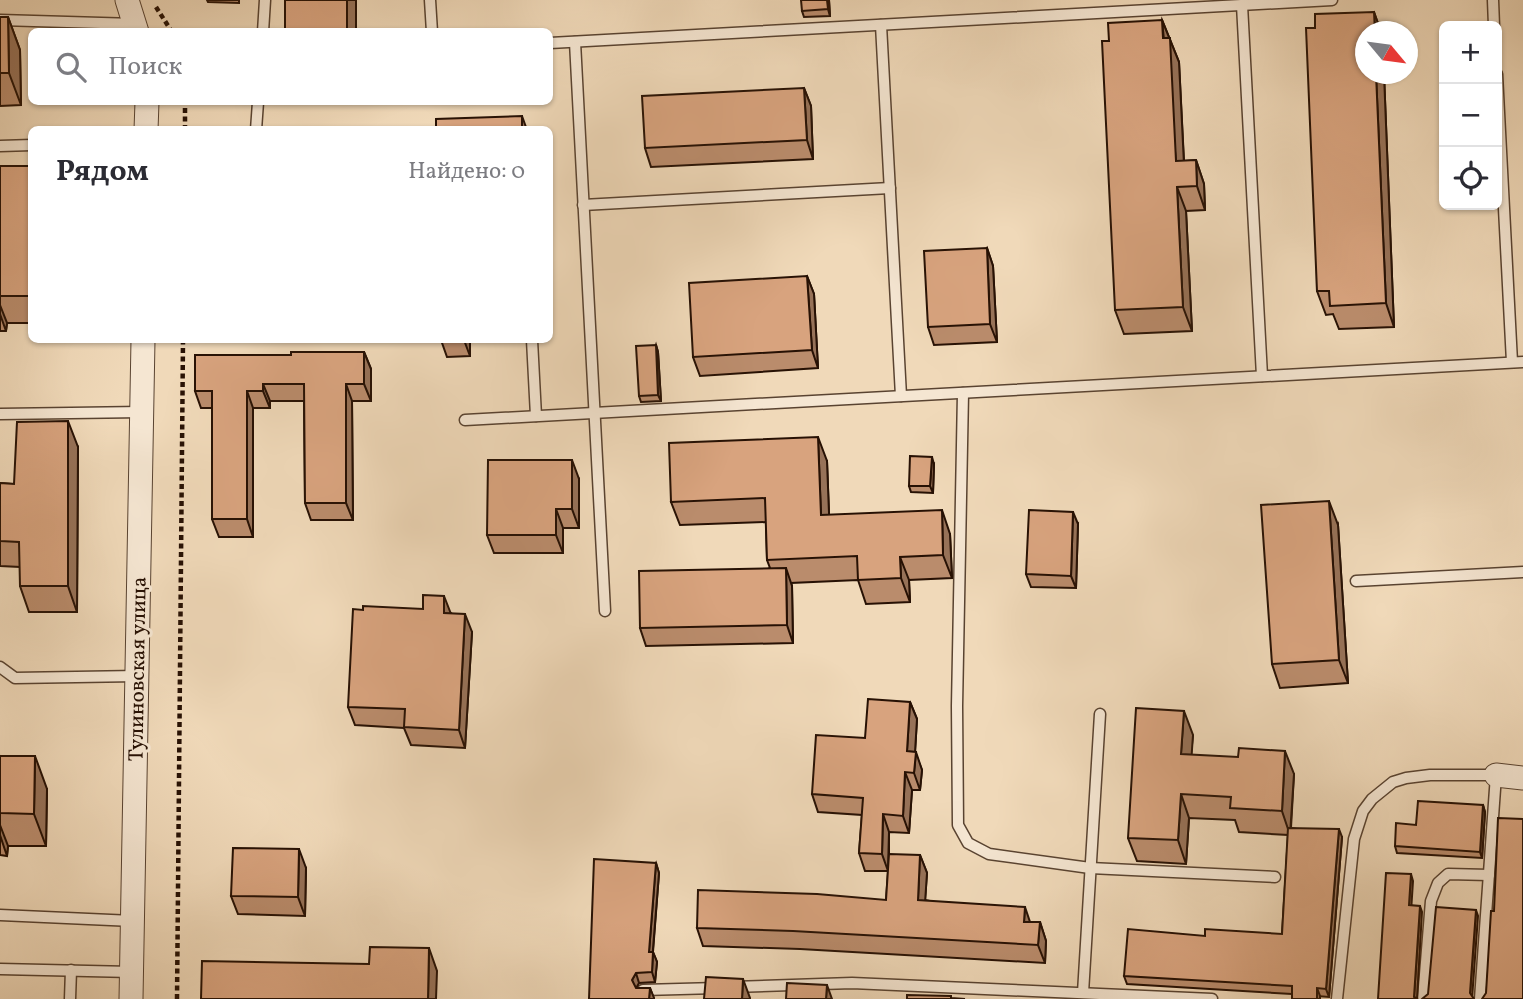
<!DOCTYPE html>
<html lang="ru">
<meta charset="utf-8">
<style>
body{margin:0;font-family:Vollkorn,serif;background:#f2f2f3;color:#2b2b33}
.controls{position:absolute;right:21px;top:21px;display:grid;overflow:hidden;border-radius:10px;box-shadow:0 2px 5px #0004}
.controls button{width:63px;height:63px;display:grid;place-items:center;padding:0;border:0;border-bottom:2px solid #e1e1e2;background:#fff;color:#2b2b33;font:35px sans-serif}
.compass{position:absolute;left:1355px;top:21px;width:63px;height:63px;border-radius:50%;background:#fff;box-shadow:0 2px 5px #0004;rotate:119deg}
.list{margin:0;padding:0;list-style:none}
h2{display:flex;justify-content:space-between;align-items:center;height:91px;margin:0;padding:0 28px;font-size:30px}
h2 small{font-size:23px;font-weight:400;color:#7c7c81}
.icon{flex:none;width:38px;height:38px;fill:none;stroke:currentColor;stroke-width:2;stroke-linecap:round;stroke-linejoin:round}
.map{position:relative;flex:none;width:1523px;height:999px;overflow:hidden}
.search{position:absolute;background:#fff;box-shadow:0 2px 5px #0004;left:28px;top:28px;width:525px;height:77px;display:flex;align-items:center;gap:18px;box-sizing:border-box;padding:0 24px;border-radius:10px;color:#7c7c81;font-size:26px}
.panel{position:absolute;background:#fff;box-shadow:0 2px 5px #0004;left:28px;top:126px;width:525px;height:217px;border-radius:10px}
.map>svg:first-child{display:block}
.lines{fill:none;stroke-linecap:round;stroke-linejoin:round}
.service-casing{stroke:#594331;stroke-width:13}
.minor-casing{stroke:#594331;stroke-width:25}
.path{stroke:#271104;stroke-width:4.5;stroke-dasharray:5 3.5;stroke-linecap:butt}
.service{stroke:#f5e6d2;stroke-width:10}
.minor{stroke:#f5e6d2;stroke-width:23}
.wall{fill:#ba8c6c;stroke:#271104;stroke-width:2}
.shaded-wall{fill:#977258;stroke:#271104;stroke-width:2}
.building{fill:#d8a37e;stroke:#271104;stroke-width:2}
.labels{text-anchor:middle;stroke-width:6;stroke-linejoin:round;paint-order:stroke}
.street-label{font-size:21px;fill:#271104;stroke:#f5e6d2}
</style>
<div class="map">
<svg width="1523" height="999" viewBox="0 0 1523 999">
<rect width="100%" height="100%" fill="#f0d9b9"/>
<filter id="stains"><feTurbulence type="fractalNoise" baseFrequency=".00286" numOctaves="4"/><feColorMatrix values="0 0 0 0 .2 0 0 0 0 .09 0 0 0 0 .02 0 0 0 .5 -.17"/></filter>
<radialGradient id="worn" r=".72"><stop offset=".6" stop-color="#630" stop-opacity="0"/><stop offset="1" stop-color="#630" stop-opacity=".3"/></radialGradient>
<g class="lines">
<!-- service casing -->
<g class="service-casing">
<g id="service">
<polyline points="430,0 432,32"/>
<polyline points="1493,0 1494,26"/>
<polyline points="1242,5 1262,376"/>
<polyline points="0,20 135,24"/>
<polyline points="881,25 901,396"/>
<polyline points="263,32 265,0"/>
<polyline points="575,42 605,611"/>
<polyline points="550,43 1332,0"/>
<polyline points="1497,74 1512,362"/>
<polyline points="256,130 258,102"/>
<polyline points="0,146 32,145"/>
<polyline points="583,205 890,188"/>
<polyline points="532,340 536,416"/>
<polyline points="963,393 957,706 958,825 968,843 989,854 1090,868 1275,877"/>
<polyline points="0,414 142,412"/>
<polyline points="465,420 1523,362"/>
<polyline points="1356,581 1523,572"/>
<polyline points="0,667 15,678 137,676"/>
<polyline points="0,915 133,921"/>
<polyline points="0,969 132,972"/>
<polyline points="733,987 852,983 1212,999"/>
<polyline points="643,990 717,988"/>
<polyline points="1083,993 1100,714"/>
<polyline points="70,999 71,970"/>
<polyline points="1337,999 1354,839 1363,811 1372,799 1393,782 1406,778 1430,775 1496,775 1480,999"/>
<polyline points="1423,999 1431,901 1438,883 1448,874 1489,875"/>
</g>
</g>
<!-- minor casing -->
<g class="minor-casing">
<g id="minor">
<polyline points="127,0 137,32"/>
<polyline points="146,130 147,102"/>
<polyline points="1496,775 1523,778"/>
<polyline points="131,999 143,340"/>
</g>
</g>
<!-- path -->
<g class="path">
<polyline points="156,7 172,32"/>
<polyline points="185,130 185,102"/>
<polyline points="177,999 183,340"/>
</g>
<!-- service -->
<use href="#service" class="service"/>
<!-- minor -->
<use href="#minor" class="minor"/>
</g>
<!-- wall -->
<g class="wall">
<polygon points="207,0 239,0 239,3 208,2"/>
<polygon points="829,0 830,16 804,17 802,11"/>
<polygon points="1374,12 1381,32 1366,32 1366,74 1384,74 1394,327 1339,329 1333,314 1326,315 1317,291 1315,28"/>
<polygon points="0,17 8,17 20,50 21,105 0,106"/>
<polygon points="1162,20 1179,62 1184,161 1196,160 1204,184 1205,210 1186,211 1192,331 1124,334 1115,310"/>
<polygon points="804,88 811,106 813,159 651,167 645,148"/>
<polygon points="0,166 32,166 32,323 7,323 6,331 0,331"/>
<polygon points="987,248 993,266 997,342 934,345 928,327"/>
<polygon points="807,276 814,294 818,368 700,376 693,357"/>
<polygon points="441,340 470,340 470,356 447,357"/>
<polygon points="656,345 658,352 661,401 641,402 639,396"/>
<polygon points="364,352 371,369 371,401 352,401 353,520 311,520 305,503 304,401 270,401 270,408 253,408 253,537 219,537 212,519 212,408 201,408 195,391 291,355"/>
<polygon points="78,447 77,612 29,612 20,586 20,567 0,566 0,483 14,484"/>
<polygon points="827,461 829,515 950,534 952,578 909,580 910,602 866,604 858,580 791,583 792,586 793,643 646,646 640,628 770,568 767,560 766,522 680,525 671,502"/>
<polygon points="934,464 933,493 911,492 909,486"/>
<polygon points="579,479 579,528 563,528 563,553 494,553 487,535"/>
<polygon points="1078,524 1076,588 1031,587 1026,574"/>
<polygon points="1338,525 1348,683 1280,688 1272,664"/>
<polygon points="451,613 472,632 465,748 411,745 404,728 355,725 348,707"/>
<polygon points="910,702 917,719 915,752 922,770 920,790 912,790 909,833 889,832 889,859 920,855 927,873 925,900 1030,922 1040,922 1046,941 1045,963 800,949 703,946 697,928 886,900 888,871 865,871 859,853 862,815 818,812 812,794 865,738"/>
<polygon points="1193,735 1191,755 1294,774 1291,828 1342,837 1329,997 1292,994 1127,984 1124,976 1205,936 1282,934 1288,835 1239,832 1235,820 1189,818 1186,864 1137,861 1128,838"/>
<polygon points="0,756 47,789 46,846 8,846 7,856 0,855"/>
<polygon points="1483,805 1485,812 1482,858 1397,853 1395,846 1416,825"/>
<polygon points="656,863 659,873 653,952 657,962 655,982 639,983 636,988 650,988 654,999 589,999"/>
<polygon points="306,868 305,916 238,914 231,896"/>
</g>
<!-- shaded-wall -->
<g class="shaded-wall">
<rect x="347" y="0" width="9" height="32"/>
<polygon points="827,0 829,0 830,16 828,9"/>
<polygon points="1374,12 1381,32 1375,32"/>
<polygon points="8,17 20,50 21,105 9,73"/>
<polygon points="1162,20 1179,62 1185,185 1176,161"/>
<polygon points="1376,74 1384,74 1394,327 1386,303"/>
<polygon points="804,88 811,106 813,159 807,140"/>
<polygon points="522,116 527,130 522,130"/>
<polygon points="1196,160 1204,184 1205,210 1197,186"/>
<polygon points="1177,187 1186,211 1192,331 1183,307"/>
<polygon points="987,248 993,266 997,342 990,324"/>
<polygon points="807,276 814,294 818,368 812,350"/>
<polygon points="0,305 7,323 6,331 0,314"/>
<polygon points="464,340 470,340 470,356"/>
<polygon points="656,345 658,352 661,401 658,395"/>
<polygon points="364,352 371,369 371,401 364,384"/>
<polygon points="263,384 270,401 270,408 263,391"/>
<polygon points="346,384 352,401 353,520 346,503"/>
<polygon points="247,391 253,408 253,537 247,519"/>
<polygon points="68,421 78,447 77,612 68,586"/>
<polygon points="818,437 827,461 830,539 821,515"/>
<polygon points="932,457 934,464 933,493 930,486"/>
<polygon points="572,460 579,479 579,528 572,509"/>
<polygon points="1329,501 1338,525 1348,683 1339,660"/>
<polygon points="556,509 563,528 563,553 556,535"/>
<polygon points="942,510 950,534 952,578 943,555"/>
<polygon points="1073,512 1078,524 1076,588 1071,576"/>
<polygon points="900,557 909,580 910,602 901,578"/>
<polygon points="786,568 792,586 793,643 787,625"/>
<polygon points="444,596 451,614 444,613"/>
<polygon points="465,614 472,632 465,748 459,730"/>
<polygon points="910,702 917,719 914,769 907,751"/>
<polygon points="1184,711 1193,735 1190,778 1181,754"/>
<polygon points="1285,751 1294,774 1290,835 1282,811"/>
<polygon points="916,752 922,770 920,790 914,773"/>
<polygon points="35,756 47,789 46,846 34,814"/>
<polygon points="905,772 912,790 909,833 903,816"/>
<polygon points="1181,794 1189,818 1186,864 1178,840"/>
<polygon points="1483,805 1485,812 1482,858 1480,852"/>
<polygon points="883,814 889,832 888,871 882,854"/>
<polygon points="0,825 8,846 7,856 0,835"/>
<polygon points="1339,829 1342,837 1329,997 1326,989"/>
<polygon points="299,849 306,868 305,916 298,897"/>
<polygon points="920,855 927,873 924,918 918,900"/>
<polygon points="656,863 659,873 652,961 649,952"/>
<polygon points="1411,874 1413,881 1411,912 1409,905"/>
<polygon points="1420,906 1422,912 1417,999 1414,997"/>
<polygon points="1025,907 1031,925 1024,922"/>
<polygon points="1476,910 1478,916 1472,999 1470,993"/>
<polygon points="1040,922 1046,941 1045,963 1038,945"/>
<polygon points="429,948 437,971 436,999 428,999"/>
<polygon points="653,952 657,962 655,982 652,972"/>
<polygon points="636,973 639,983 635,990 632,980"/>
<polygon points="743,979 750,998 750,999 742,999"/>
<polygon points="827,985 832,999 826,999"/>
<polygon points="650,988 654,998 654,999 649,999"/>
<polygon points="1317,988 1320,996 1320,999 1317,999"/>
</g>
<!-- building -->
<g class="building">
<rect x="285" y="0" width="62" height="32"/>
<polygon points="801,0 827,0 828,9 802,11"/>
<polygon points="1374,12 1375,32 1366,32 1366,74 1376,74 1386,303 1330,306 1329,291 1317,291 1306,28 1315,28 1315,14"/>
<polygon points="0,17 8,17 9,73 0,73"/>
<polygon points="1162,20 1163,38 1170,38 1176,161 1196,160 1197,186 1177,187 1183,307 1115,310 1102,41 1109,41 1108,23"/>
<polygon points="804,88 807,140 645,148 642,96"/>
<polygon points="522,116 522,130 436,130 436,119"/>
<rect x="0" y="166" width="32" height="130"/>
<polygon points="987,248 990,324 928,327 924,251"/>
<polygon points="807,276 812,350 693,357 689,283"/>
<polygon points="656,345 658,395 639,396 636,346"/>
<polygon points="291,352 364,352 364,384 346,384 346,503 305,503 304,384 263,384 263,391 247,391 247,519 212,519 212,391 195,391 195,355 291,355"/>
<polygon points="68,421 68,586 20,586 19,542 0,541 0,483 14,484 17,422"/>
<polygon points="818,437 821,515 942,510 943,555 900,557 901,578 858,580 857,556 767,560 765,498 671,502 669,443"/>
<polygon points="910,456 932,457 930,486 909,486"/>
<polygon points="488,460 572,460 572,509 556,509 556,535 487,535"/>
<polygon points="1329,501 1339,660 1272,664 1261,505"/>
<polygon points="1029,510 1073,512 1071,576 1026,574"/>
<polygon points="786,568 787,625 640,628 639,571"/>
<polygon points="423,595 444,596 444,613 465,614 459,730 404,727 405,709 348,707 353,609 363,610 363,606 423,609"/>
<polygon points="868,699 910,702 907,751 916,752 914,773 905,772 903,816 883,814 882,854 859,853 863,798 812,794 816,735 865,738"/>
<polygon points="1136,708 1184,711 1181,754 1238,757 1239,748 1285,751 1282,811 1230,808 1231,797 1181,794 1178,840 1128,838"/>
<polygon points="0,756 35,756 34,814 0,813"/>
<polygon points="1418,801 1483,805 1480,852 1395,846 1396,823 1416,825"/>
<polygon points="1498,818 1523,819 1523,999 1482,999 1486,993 1491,911 1494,911"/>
<polygon points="1288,828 1339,829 1326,989 1317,988 1317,999 1292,999 1292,986 1124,976 1128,929 1205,936 1205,929 1282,934"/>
<polygon points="233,848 299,849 298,897 231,896"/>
<polygon points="889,854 920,855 918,900 1025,907 1024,922 1040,922 1038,945 793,931 697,928 698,890 817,894 886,900"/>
<polygon points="594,859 656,863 649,952 653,952 652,972 636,973 632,980 636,988 650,988 649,999 589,999"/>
<polygon points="1386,873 1411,874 1409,905 1420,906 1414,997 1418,999 1378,999"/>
<polygon points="1436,907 1476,910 1470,993 1474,999 1422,999 1428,994"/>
<polygon points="370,947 429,948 428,999 201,999 202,961 369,964"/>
<polygon points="706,977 743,979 742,999 704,999"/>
<polygon points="787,983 827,985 826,999 786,999"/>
<polygon points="907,995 951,996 951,998 965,999 907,999"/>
</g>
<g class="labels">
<!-- street labels -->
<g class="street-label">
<text transform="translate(137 669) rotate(-89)" y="7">Тулиновская улица</text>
</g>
</g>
<rect width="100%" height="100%" filter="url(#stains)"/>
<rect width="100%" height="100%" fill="url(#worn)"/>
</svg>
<div class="controls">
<button>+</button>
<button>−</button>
<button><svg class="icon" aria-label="locate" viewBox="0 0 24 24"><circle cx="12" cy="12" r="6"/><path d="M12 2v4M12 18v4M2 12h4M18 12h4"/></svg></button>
</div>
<svg class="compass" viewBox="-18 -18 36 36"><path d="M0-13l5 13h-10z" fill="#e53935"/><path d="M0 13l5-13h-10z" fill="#7c7c81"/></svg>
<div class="search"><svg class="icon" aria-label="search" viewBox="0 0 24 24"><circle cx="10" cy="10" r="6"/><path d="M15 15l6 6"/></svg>Поиск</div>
<section class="panel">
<h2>Рядом<small>Найдено: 0</small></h2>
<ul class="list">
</ul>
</section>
</div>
